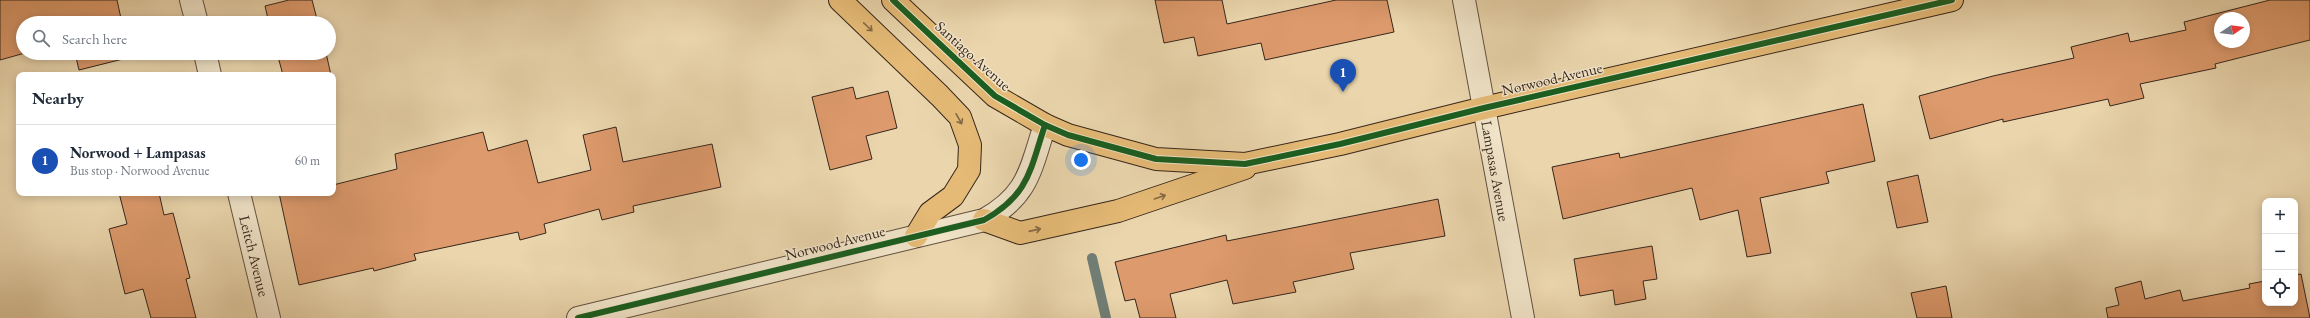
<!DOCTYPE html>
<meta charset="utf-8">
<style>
body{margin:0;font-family:"EB Garamond",serif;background:#f2f2f3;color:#1f2937}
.controls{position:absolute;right:12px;bottom:12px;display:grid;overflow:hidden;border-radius:8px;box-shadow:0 2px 10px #0003}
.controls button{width:36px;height:36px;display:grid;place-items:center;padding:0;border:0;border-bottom:1px solid #e0e1e3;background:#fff;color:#1f2937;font:20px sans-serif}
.compass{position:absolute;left:2214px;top:12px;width:36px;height:36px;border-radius:50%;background:#fff;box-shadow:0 2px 10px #0003;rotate:77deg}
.you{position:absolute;left:1081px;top:160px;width:14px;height:14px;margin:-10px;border:3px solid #fff;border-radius:50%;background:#1a73e8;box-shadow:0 0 0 6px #1a73e833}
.badge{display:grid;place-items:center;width:26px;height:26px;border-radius:50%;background:#8f2418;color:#fff;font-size:13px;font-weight:700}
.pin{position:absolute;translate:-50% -33px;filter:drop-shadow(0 1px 2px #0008)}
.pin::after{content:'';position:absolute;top:21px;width:14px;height:12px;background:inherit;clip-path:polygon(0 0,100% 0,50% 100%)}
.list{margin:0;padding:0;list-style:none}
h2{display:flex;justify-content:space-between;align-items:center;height:52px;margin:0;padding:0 16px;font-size:17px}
h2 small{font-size:13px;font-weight:400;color:#747a83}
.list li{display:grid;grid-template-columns:26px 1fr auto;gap:12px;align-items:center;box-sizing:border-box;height:72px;padding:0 16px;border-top:1px solid #e0e1e3}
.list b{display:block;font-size:15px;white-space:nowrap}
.list p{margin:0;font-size:13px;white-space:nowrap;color:#747a83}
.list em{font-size:13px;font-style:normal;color:#747a83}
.icon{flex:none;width:22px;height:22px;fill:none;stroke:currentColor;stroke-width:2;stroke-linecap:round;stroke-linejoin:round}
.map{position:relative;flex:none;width:2310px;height:318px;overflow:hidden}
.search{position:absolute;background:#fff;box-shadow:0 2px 10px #0003;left:16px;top:16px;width:320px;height:44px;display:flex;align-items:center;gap:10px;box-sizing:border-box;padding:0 14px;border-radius:22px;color:#747a83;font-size:15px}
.panel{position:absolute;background:#fff;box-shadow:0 2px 10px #0003;left:16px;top:72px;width:320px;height:124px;border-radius:8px}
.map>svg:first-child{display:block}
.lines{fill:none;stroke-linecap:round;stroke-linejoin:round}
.stream{stroke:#717e75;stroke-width:10}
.building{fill:#dd9a6c;stroke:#36271c;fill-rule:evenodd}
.minor-casing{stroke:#635240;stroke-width:24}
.major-casing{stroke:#36271c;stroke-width:24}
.minor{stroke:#f1e4c9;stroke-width:22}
.major{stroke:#e5ba76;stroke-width:22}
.cycleway-casing{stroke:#f1e4c9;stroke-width:8}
.cycleway{stroke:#1b5e20;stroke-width:6}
.oneway{stroke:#856944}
.labels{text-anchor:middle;stroke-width:3;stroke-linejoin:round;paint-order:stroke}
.street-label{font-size:15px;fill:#36271c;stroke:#f1e4c9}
</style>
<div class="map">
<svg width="2310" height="318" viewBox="0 0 2310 318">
<rect width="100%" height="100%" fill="#ead5ac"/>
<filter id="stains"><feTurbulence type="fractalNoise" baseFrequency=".005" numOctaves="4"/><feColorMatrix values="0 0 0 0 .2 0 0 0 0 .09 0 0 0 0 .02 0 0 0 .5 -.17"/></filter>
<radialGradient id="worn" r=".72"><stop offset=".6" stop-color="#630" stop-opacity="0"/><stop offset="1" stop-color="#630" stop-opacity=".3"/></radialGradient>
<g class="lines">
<!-- stream -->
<polyline class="stream" points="1092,258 1106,318"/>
</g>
<!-- building -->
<g class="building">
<polygon points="0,0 117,0 122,23 23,23 25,53 0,60"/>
<polygon points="289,0 312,0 318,23 269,23 265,6"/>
<polygon points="1155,0 1222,0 1227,24 1336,0 1387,0 1394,32 1265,60 1261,43 1198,56 1194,37 1164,43"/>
<path d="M 2270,0 L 2310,0 L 2310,40 L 2215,64 L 2216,68 L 2140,84 L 2144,98 L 2110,106 L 2108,99 L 2003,122 L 2003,119 L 1930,139 L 1919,96 L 1993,76 L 2074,58 L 2071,47 L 2128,33 L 2130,42 L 2186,30 L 2184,22 ZM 2220,18 L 2244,18 L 2244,42 L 2220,42 Z"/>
<polygon points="75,53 130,53 131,57 79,70"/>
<polygon points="277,53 326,53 331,75 283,75"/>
<polygon points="853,87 856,99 888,91 897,128 866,136 872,159 830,170 812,97"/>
<polygon points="1863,104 1875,161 1826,172 1829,183 1760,198 1771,253 1747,257 1738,210 1700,220 1692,188 1563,219 1552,167 1619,153 1620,158"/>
<polygon points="616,127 623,162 712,144 721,187 633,206 634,212 602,220 599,209 544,224 546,233 520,240 518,232 414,254 416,260 374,271 373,268 299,285 279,193 333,193 333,185 397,169 395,154 483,132 488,151 527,140 538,183 591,170 583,135"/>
<polygon points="1918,175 1928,222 1897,228 1887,182"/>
<polygon points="119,193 159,193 164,215 173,213 190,278 186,279 196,318 151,318 143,289 125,294 109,229 127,224"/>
<polygon points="1438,199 1445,236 1350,253 1354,269 1293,282 1296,292 1233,304 1227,280 1170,294 1176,318 1140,318 1135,299 1125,301 1115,262 1226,235 1227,241"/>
<polygon points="1652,246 1657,279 1643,281 1646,299 1615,305 1613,290 1580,296 1574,259"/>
<polygon points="2301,274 2310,318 2108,318 2106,308 2119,305 2115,288 2141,281 2145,299 2180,290 2183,301 2250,288 2249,284 2265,281 2265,303 2295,303 2295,275"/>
<polygon points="1946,286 1952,318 1917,318 1911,293"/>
</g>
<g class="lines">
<!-- minor casing -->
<g class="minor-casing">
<g id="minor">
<polyline points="191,0 197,23"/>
<polyline points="1464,0 1523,318"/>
<polyline points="205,53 210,75"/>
<polyline points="239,193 269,318"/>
<path d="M 578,318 L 984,220 C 1029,195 1030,170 1045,125"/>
</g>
</g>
<!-- major casing -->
<g class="major-casing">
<g id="major">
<polyline points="840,0 940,96 960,117 970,145 969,170 953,196 930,213 916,236"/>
<polyline points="893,0 995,96 1045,125 1068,135 1156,159 1245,164 1340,144 1484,108 1952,0"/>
<polyline points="984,220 1020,233 1118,211 1245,168"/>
</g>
</g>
<!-- minor -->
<use href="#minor" class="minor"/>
<!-- major -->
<use href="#major" class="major"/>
<!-- cycleway casing -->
<g class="cycleway-casing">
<g id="cycleway">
<polyline points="893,0 995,96 1045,125 1068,135 1156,159 1245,164 1340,144 1484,108 1952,0"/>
<path d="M 578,318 L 984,220 C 1029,195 1030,170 1045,125"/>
</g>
</g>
<!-- cycleway -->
<use href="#cycleway" class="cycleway"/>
</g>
<!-- one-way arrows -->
<defs><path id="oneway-shaft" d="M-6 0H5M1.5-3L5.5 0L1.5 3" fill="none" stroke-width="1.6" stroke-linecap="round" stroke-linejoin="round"/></defs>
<g class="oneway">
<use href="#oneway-shaft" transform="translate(868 27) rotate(44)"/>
<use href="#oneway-shaft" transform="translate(959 119) rotate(61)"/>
<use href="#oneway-shaft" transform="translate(1160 197) rotate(-19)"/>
<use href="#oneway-shaft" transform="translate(1035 230) rotate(-13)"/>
</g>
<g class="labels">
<!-- street labels -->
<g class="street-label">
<text transform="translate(973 56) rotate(42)" y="5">Santiago Avenue</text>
<text transform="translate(1552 79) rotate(-13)" y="5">Norwood Avenue</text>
<text transform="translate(1495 171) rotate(80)" y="5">Lampasas Avenue</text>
<text transform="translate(835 243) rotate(-14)" y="5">Norwood Avenue</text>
<text transform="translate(254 256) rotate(76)" y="5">Leitch Avenue</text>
</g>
</g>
<rect width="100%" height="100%" filter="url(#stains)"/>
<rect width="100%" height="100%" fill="url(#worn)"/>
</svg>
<div class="controls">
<button>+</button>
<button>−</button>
<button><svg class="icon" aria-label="locate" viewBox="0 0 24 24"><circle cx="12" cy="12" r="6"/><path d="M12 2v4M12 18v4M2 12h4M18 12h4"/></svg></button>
</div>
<svg class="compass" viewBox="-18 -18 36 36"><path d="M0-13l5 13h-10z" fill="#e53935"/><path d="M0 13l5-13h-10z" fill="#747a83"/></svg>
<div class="you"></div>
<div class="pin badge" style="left:1343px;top:92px;background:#1a4fb4">1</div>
<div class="search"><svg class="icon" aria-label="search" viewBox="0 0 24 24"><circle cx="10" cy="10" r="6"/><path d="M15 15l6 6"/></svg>Search here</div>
<section class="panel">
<h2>Nearby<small></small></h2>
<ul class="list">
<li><span class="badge" style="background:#1a4fb4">1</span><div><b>Norwood + Lampasas</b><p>Bus stop · Norwood Avenue</p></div><em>60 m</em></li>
</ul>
</section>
</div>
